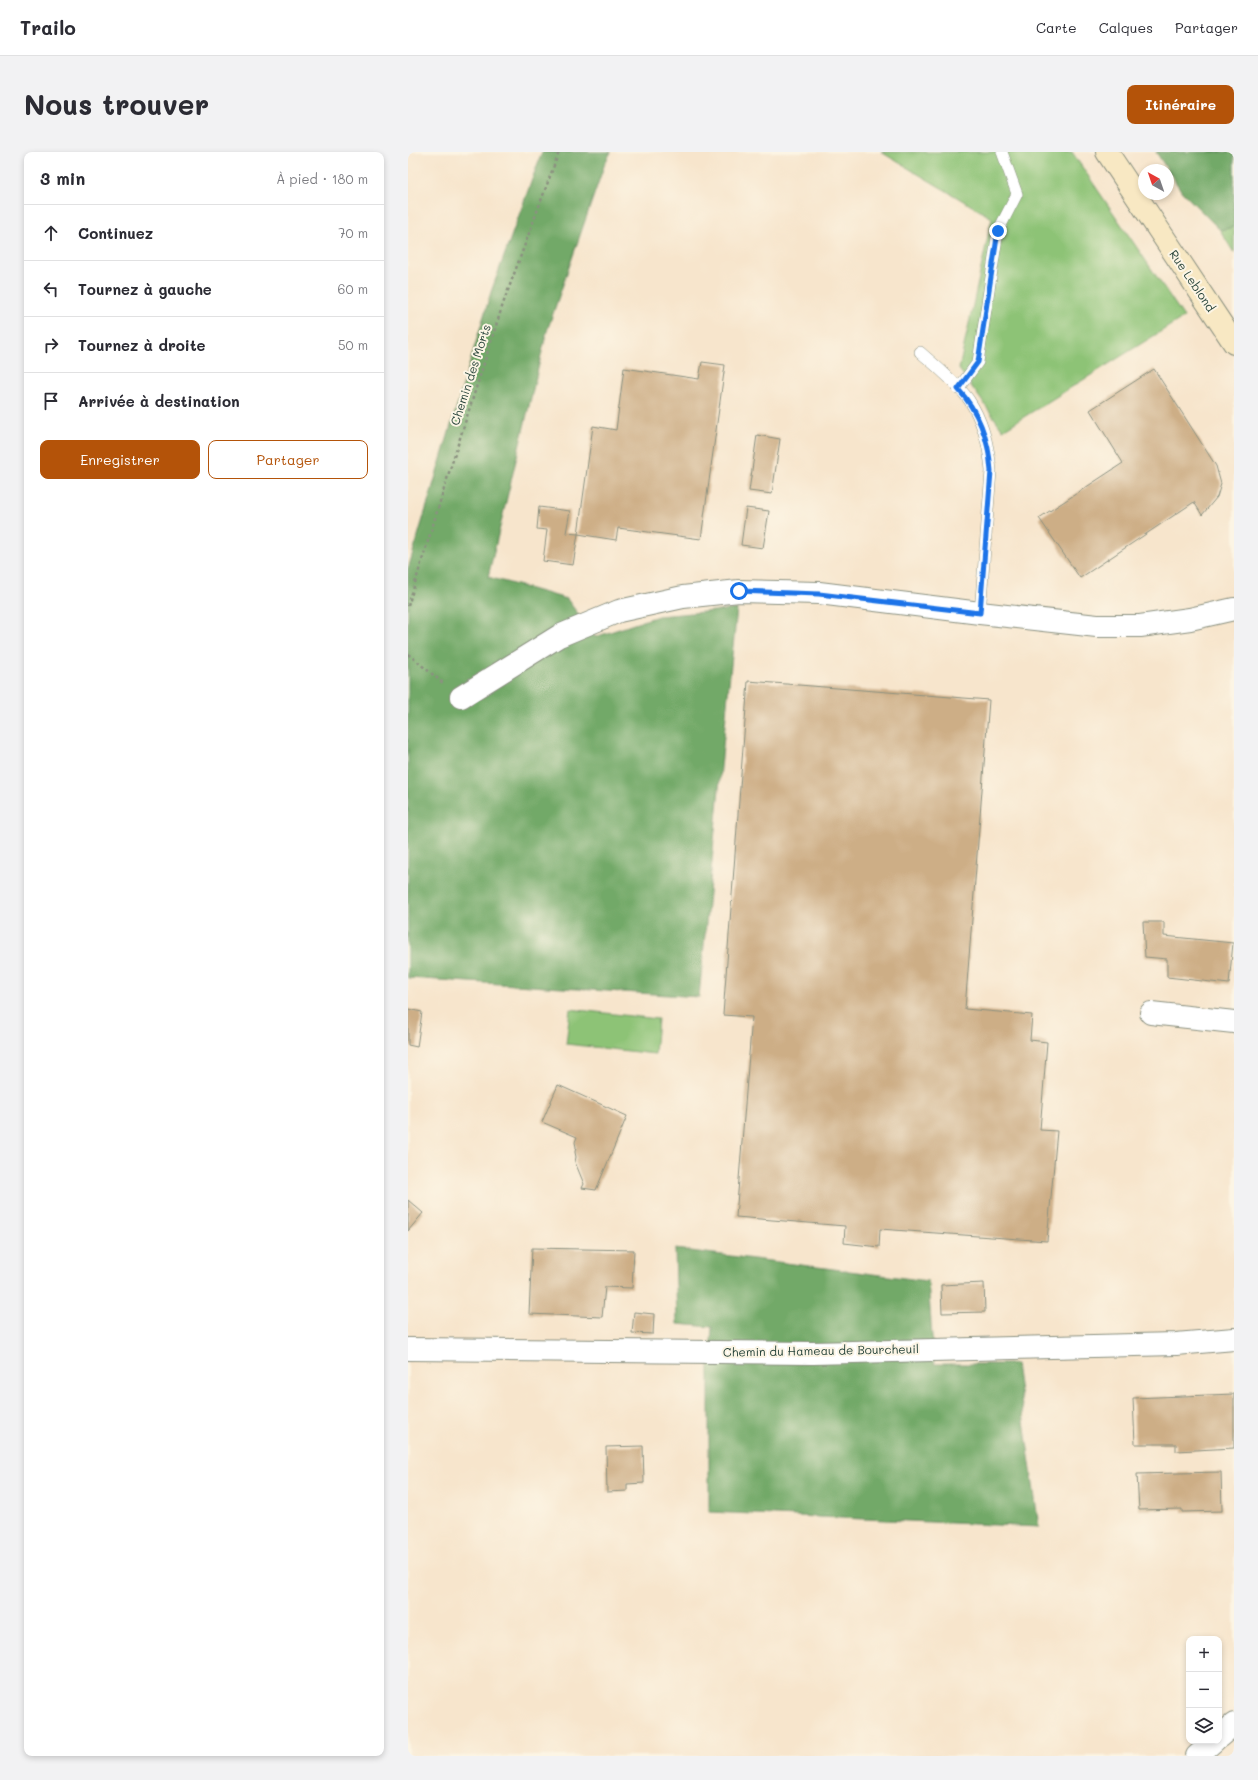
<!DOCTYPE html>
<html lang="fr">
<meta charset="utf-8">
<style>
body{margin:0;font-family:Mali,sans-serif;background:#f2f2f3;color:#2b2b33}
.controls{position:absolute;right:12px;bottom:12px;display:grid;overflow:hidden;border-radius:8px;box-shadow:0 2px 6px #0003}
.controls button{width:36px;height:36px;display:grid;place-items:center;padding:0;border:0;border-bottom:1px solid #e1e1e2;background:#fff;color:#2b2b33;font:20px sans-serif}
.compass{position:absolute;left:730px;top:12px;width:36px;height:36px;border-radius:50%;background:#fff;box-shadow:0 2px 6px #0003;rotate:320deg}
.stop{position:absolute;width:12px;height:12px;margin:-9px;border:3px solid #1a73e8;border-radius:50%;background:#fff}
.stop.end{background:#1a73e8;border-color:#fff;box-shadow:0 1px 4px #0008}
.list{margin:0;padding:0;list-style:none}
h2{display:flex;justify-content:space-between;align-items:center;height:52px;margin:0;padding:0 16px;font-size:17px}
h2 small{font-size:13px;font-weight:400;color:#7c7c81}
.list li{display:grid;grid-template-columns:26px 1fr auto;gap:12px;align-items:center;box-sizing:border-box;height:56px;padding:0 16px;border-top:1px solid #e1e1e2}
.list b{display:block;font-size:15px;white-space:nowrap}
.list em{font-size:13px;font-style:normal;color:#7c7c81}
.actions{display:flex;gap:8px;padding:12px 16px}
.actions a{flex:1;padding:9px 0;border:1px solid #b45309;border-radius:8px;text-align:center;font-size:14px;color:#b45309}
.actions .main{background:#b45309;color:#fff}
.icon{flex:none;width:22px;height:22px;fill:none;stroke:currentColor;stroke-width:2;stroke-linecap:round;stroke-linejoin:round}
.map{position:relative;flex:none;width:826px;height:1604px;overflow:hidden;border-radius:8px}
header{display:flex;align-items:center;gap:24px;box-sizing:border-box;height:56px;padding:0 20px;background:#fff;border-bottom:1px solid #e1e1e2}
header strong{font-size:19px}
nav{display:flex;gap:22px;margin-inline-start:auto;font-size:14px}
.intro{display:flex;align-items:center;justify-content:space-between;box-sizing:border-box;height:96px;padding:0 24px}
h1{margin:0;font-size:28px}
.button{padding:10px 18px;border-radius:8px;background:#b45309;color:#fff;font-size:14px;font-weight:700}
main{display:flex;gap:24px;padding:0 24px}
aside{flex:1;background:#fff;border-radius:8px;box-shadow:0 2px 6px #0003}
.map>svg:first-child{display:block}
.green{fill:#8dc376;stroke:#568055}
.forest{fill:#72a967;stroke:#48734e}
.building{fill:#cdae86}
.lines{fill:none;stroke-linecap:round;stroke-linejoin:round}
.lane-casing{stroke:#8b9180;stroke-width:12}
.street-casing{stroke:#8b9180;stroke-width:24}
.secondary-casing{stroke:#8b9180;stroke-width:24}
.path{stroke:#8b9180;stroke-width:2.5;stroke-dasharray:3 3;stroke-linecap:butt}
.lane{stroke:#fff;stroke-width:11}
.street{stroke:#fff;stroke-width:22}
.secondary{stroke:#f8e8c3;stroke-width:22}
.route{stroke:#1a73e8;stroke-width:5}
.labels{text-anchor:middle;stroke-width:4;stroke-linejoin:round;paint-order:stroke}
.street-label{font-size:12px;fill:#1f3d34;stroke:#fcf5e5}
</style>
<header>
<strong>Trailo</strong>
<nav><a>Carte</a><a>Calques</a><a>Partager</a></nav>
</header>
<div class="intro"><h1>Nous trouver</h1><a class="button">Itinéraire</a></div>
<main>
<aside>
<h2>3 min<small>À pied · 180 m</small></h2>
<ul class="list">
<li><svg class="icon" aria-label="ahead" viewBox="0 0 24 24"><path d="M12 20V5M6 11l6-6 6 6"/></svg><div><b>Continuez</b></div><em>70 m</em></li>
<li><svg class="icon" aria-label="left" viewBox="0 0 24 24"><path d="M17 20v-9H6M10 6l-5 5 5 5"/></svg><div><b>Tournez à gauche</b></div><em>60 m</em></li>
<li><svg class="icon" aria-label="right" viewBox="0 0 24 24"><path d="M7 20v-9h11M14 6l5 5-5 5"/></svg><div><b>Tournez à droite</b></div><em>50 m</em></li>
<li><svg class="icon" aria-label="arrive" viewBox="0 0 24 24"><path d="M6 21V4h12l-3 4 3 4H6"/></svg><div><b>Arrivée à destination</b></div></li>
</ul>
<div class="actions"><a class="main">Enregistrer</a><a>Partager</a></div>
</aside>
<div class="map">
<svg width="826" height="1604" viewBox="0 0 826 1604">
<rect width="100%" height="100%" fill="#fcf5e5"/>
<filter id="ink" filterUnits="userSpaceOnUse"><feTurbulence type="fractalNoise" baseFrequency=".025" numOctaves="2"/><feDisplacementMap in="SourceGraphic" scale="8" xChannelSelector="R" yChannelSelector="G"/><feConvolveMatrix kernelMatrix="1 2 1 2 8 2 1 2 1" color-interpolation-filters="sRGB"/></filter>
<filter id="wash" filterUnits="userSpaceOnUse"><feTurbulence type="fractalNoise" baseFrequency=".012" numOctaves="4" result="noise"/><feDisplacementMap in="SourceGraphic" scale="16" xChannelSelector="R" yChannelSelector="G"/><feGaussianBlur stdDeviation="0.9" result="paint"/><feColorMatrix in="noise" values="0 0 0 0 0 0 0 0 0 0 0 0 0 0 0 0 0 1.4 0 .05"/><feComposite in="paint" operator="in"/></filter>
<g filter="url(#wash)">
<rect width="100%" height="100%" fill="#f7e5cc"/>
<!-- green -->
<g class="green">
<polygon points="473,0 664,0 776,165 595,278 551,217 584,66"/>
<polygon points="826,75 826,101 812,78"/>
<polygon points="162,857 250,867 247,902 158,892"/>
</g>
<!-- forest -->
<g class="forest">
<polygon points="134,0 203,0 197,11 139,179 80,425 159,447 187,485 250,464 329,457 321,532 291,845 0,826 0,417 83,140"/>
<polygon points="748,0 826,0 826,75 812,78 774,40"/>
<polygon points="267,1097 520,1129 526,1212 608,1212 631,1375 301,1360 301,1215 304,1175 269,1172"/>
</g>
<g id="blocks">
<!-- building -->
<g class="building">
<polygon points="294,210 317,213 293,387 210,376 208,388 170,382 185,274 208,278 216,216 291,227"/>
<polygon points="746,217 808,314 813,332 809,345 794,363 786,350 672,426 631,366 715,311 682,258"/>
<polygon points="349,283 372,287 364,342 341,339"/>
<polygon points="131,355 162,359 158,381 170,382 165,413 135,409 139,378 129,377"/>
<polygon points="338,356 361,359 355,396 333,393"/>
<polygon points="340,529 581,548 557,857 624,863 622,888 639,890 632,978 649,979 639,1089 472,1077 471,1095 436,1091 437,1074 328,1065 344,865 315,863"/>
<polygon points="735,770 756,770 756,784 825,791 821,832 759,825 759,807 737,805"/>
<polygon points="0,857 14,860 9,895 0,893"/>
<polygon points="150,933 219,964 188,1038 174,1036 176,1032 167,1010 168,1005 167,1000 168,995 167,990 169,985 134,970"/>
<polygon points="0,1048 15,1061 0,1079"/>
<polygon points="124,1096 226,1098 224,1136 197,1135 194,1165 121,1162"/>
<polygon points="576,1131 577,1160 534,1161 533,1133"/>
<polygon points="226,1160 246,1162 245,1182 224,1181"/>
<polygon points="826,1242 826,1296 768,1299 768,1292 727,1292 725,1246"/>
<polygon points="235,1294 236,1331 219,1332 219,1339 199,1340 198,1295"/>
<polygon points="813,1320 814,1359 774,1360 774,1357 731,1358 729,1322"/>
</g>
</g>
</g>
<g filter="url(#ink)">
<use href="#blocks" fill-opacity="0" stroke="#8b9180" stroke-width="1"/>
<g class="lines">
<!-- lane casing -->
<g class="lane-casing">
<g id="lane">
<path d="M 512,200 C 528,214 549,231 561,248 C 575,269 581,295 583,319 L 572,461"/>
<polyline points="550,237 570,210 590,79 609,42 594,0"/>
</g>
</g>
<!-- street casing -->
<g class="street-casing">
<g id="street">
<polyline points="53,545 151,484 211,459 275,445 331,439 411,441 572,461 689,474 732,474 782,467 826,457"/>
<polyline points="743,861 826,870"/>
<polyline points="0,1197 405,1201 768,1192 826,1187"/>
<polyline points="811,1585 826,1572"/>
<polyline points="789,1604 806,1589"/>
</g>
</g>
<!-- secondary casing -->
<g class="secondary-casing">
<polyline id="secondary" points="699,0 826,191"/>
</g>
<!-- path -->
<g class="path">
<polyline points="0,454 44,311 95,152 151,0"/>
<polyline points="0,502 35,531"/>
</g>
<!-- lane -->
<use href="#lane" class="lane"/>
<!-- street -->
<use href="#street" class="street"/>
<!-- secondary -->
<use href="#secondary" class="secondary"/>
</g>
</g>
<g class="lines" filter="url(#ink)">
<!-- route -->
<path class="route" d="M 331,439 L 411,442 L 572,461 L 583,319 C 581,289 571,260 550,237 L 570,210 L 590,79"/>
</g>
<g class="labels">
<!-- street labels -->
<g class="street-label">
<text transform="translate(784 129) rotate(56)" y="4">Rue Leblond</text>
<text transform="translate(63 223) rotate(-72)" y="4">Chemin des Morts</text>
<text transform="translate(413 1199) rotate(-1)" y="4">Chemin du Hameau de Bourcheuil</text>
</g>
</g>
</svg>
<div class="controls">
<button>+</button>
<button>−</button>
<button><svg class="icon" aria-label="layers" viewBox="0 0 24 24"><path d="M12 4l9 5-9 5-9-5zM3 14l9 5 9-5"/></svg></button>
</div>
<svg class="compass" viewBox="-18 -18 36 36"><path d="M0-13l5 13h-10z" fill="#e53935"/><path d="M0 13l5-13h-10z" fill="#7c7c81"/></svg>
<div class="stop" style="left:331px;top:439px"></div>
<div class="stop end" style="left:590px;top:79px"></div>
</div>
</main>
